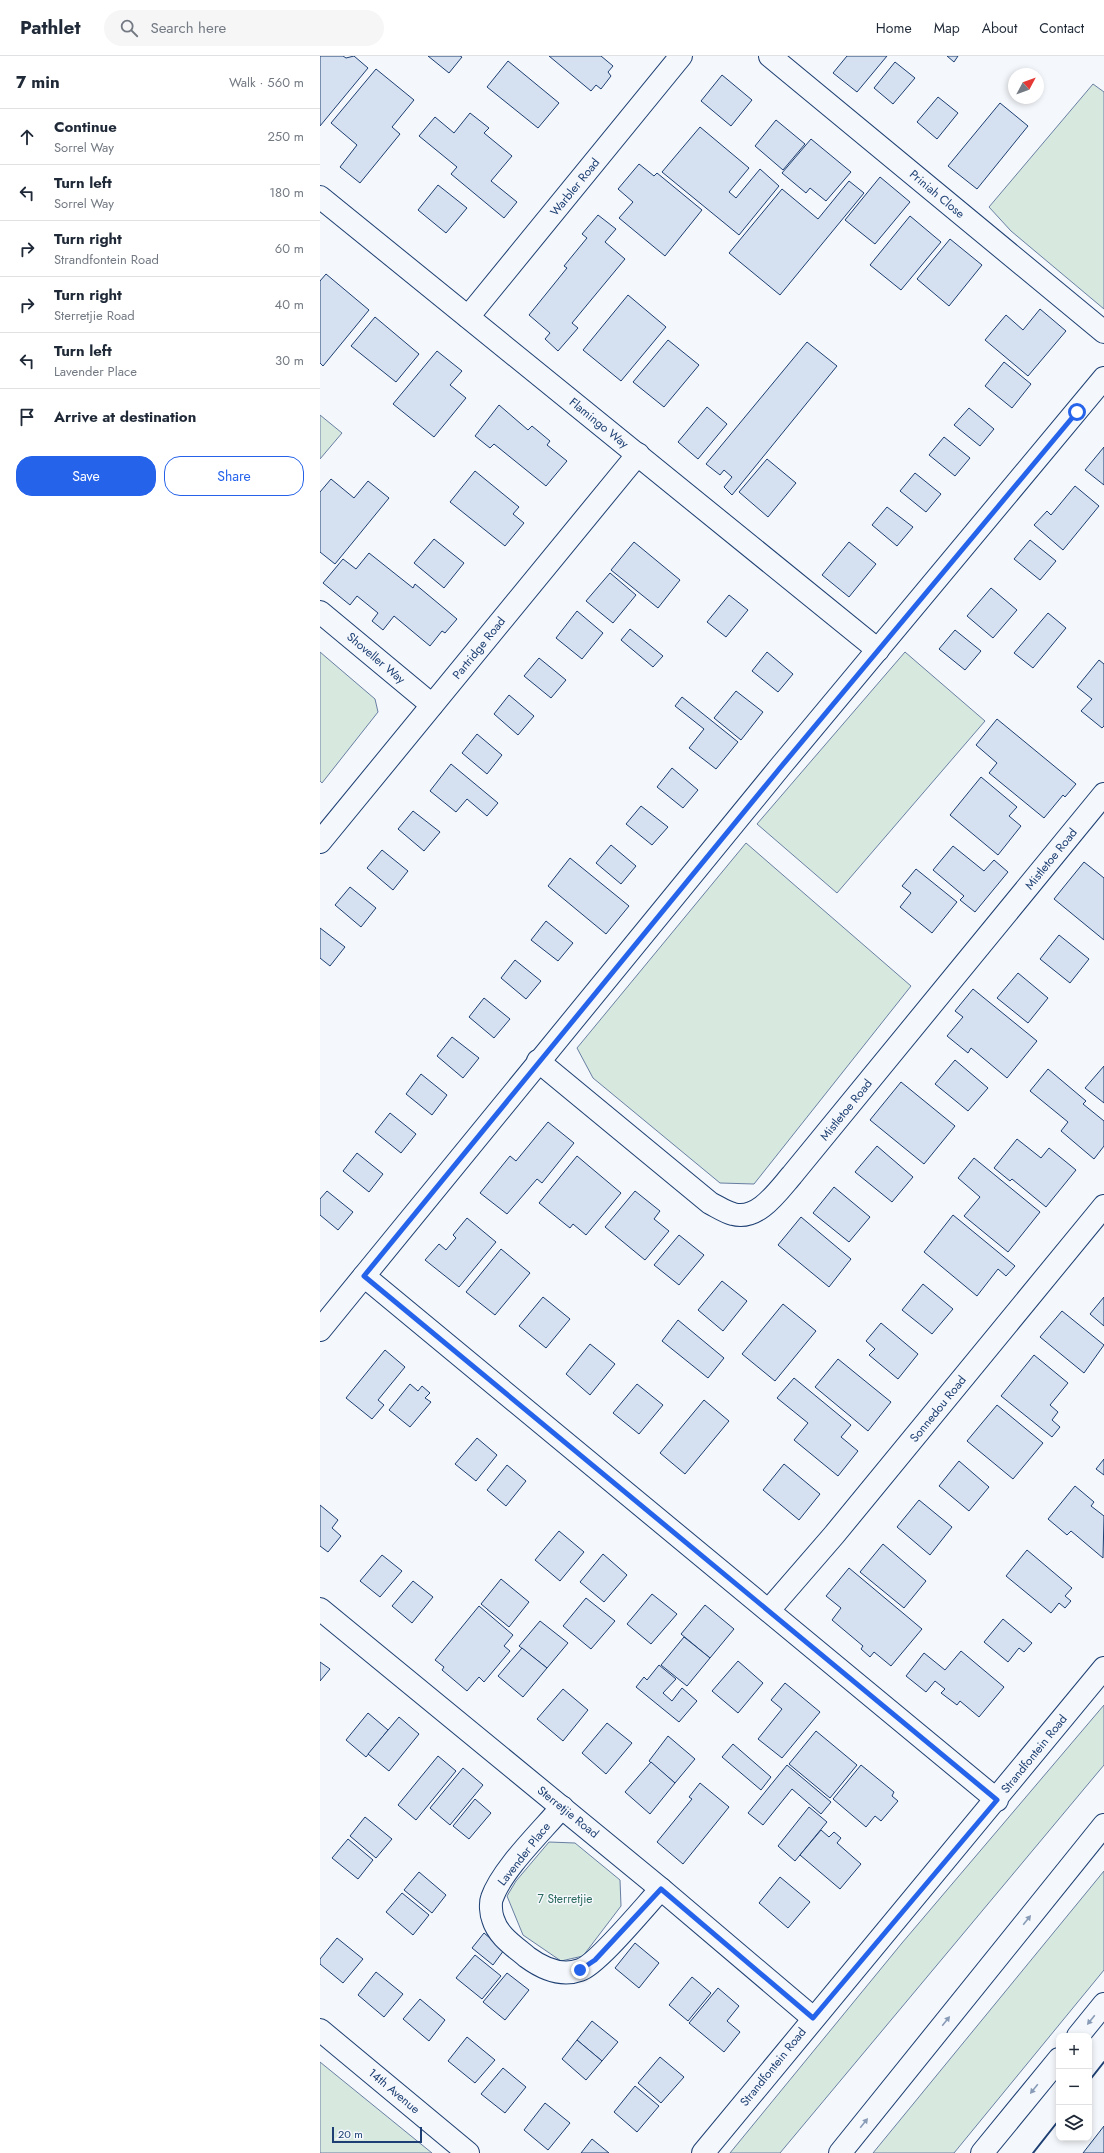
<!DOCTYPE html>
<meta charset="utf-8">
<style>
body{margin:0;font-family:Jost,sans-serif;background:#f6f6f7;color:#1f2937}
.controls{position:absolute;right:12px;bottom:12px;display:grid;overflow:hidden;border-radius:8px;box-shadow:0 2px 6px #0003}
.controls button{width:36px;height:36px;display:grid;place-items:center;padding:0;border:0;border-bottom:1px solid #e0e1e3;background:#fff;color:#1f2937;font:20px sans-serif}
.compass{position:absolute;left:688px;top:12px;width:36px;height:36px;border-radius:50%;background:#fff;box-shadow:0 2px 6px #0003;rotate:49deg}
.scale{position:absolute;left:12px;bottom:10px;width:90px;box-sizing:border-box;padding-left:4px;border:2px solid #1d3f73;border-top:0;font-size:11px;line-height:14px;white-space:nowrap;color:#1d3f73;-webkit-text-stroke:3px #f4f7fb;paint-order:stroke}
.stop{position:absolute;width:12px;height:12px;margin:-9px;border:3px solid #2563eb;border-radius:50%;background:#fff}
.stop.end{background:#2563eb;border-color:#fff;box-shadow:0 1px 4px #0008}
.list{margin:0;padding:0;list-style:none}
h2{display:flex;justify-content:space-between;align-items:center;height:52px;margin:0;padding:0 16px;font-size:17px}
h2 small{font-size:13px;font-weight:400;color:#747a83}
.list li{display:grid;grid-template-columns:26px 1fr auto;gap:12px;align-items:center;box-sizing:border-box;height:56px;padding:0 16px;border-top:1px solid #e0e1e3}
.list b{display:block;font-size:15px;white-space:nowrap}
.list p{margin:0;font-size:13px;white-space:nowrap;color:#747a83}
.list em{font-size:13px;font-style:normal;color:#747a83}
.actions{display:flex;gap:8px;padding:12px 16px}
.actions a{flex:1;padding:9px 0;border:1px solid #2563eb;border-radius:16px;text-align:center;font-size:14px;color:#2563eb}
.actions .main{background:#2563eb;color:#fff}
.icon{flex:none;width:22px;height:22px;fill:none;stroke:currentColor;stroke-width:2;stroke-linecap:round;stroke-linejoin:round}
.map{position:relative;flex:none;width:784px;height:2097px;overflow:hidden}
header{display:flex;align-items:center;gap:24px;box-sizing:border-box;height:56px;padding:0 20px;background:#fff;border-bottom:1px solid #e0e1e3}
header strong{font-size:19px}
nav{display:flex;gap:22px;margin-inline-start:auto;font-size:14px}
.search{width:280px;height:36px;background:#f6f6f7;display:flex;align-items:center;gap:10px;box-sizing:border-box;padding:0 14px;border-radius:22px;color:#747a83;font-size:15px}
main{display:flex}
aside{flex:1;background:#fff}
.map>svg:first-child{display:block}
.green{fill:#d7e8df;stroke:#687fa3}
.building{fill:#d5e0f0;stroke:#1d3f73}
.lines{fill:none;stroke-linecap:round;stroke-linejoin:round}
.minor-casing{stroke:#1d3f73;stroke-width:24}
.primary-casing{stroke:#1d3f73;stroke-width:24}
.minor{stroke:#f4f7fb;stroke-width:22}
.primary{stroke:#f4f7fb;stroke-width:22}
.wall{stroke:#1d3f73;stroke-width:2}
.oneway{fill:#889bb7}
.route{stroke:#2563eb;stroke-width:5}
.labels{text-anchor:middle;stroke-width:3;stroke-linejoin:round;paint-order:stroke}
.street-label{font-size:12px;fill:#1d3f73;stroke:#f4f7fb}
.park-label{font-size:12px;fill:#2c6c60;stroke:#f4f7fb}
</style>
<header>
<strong>Pathlet</strong>
<div class="search"><svg class="icon" aria-label="search" viewBox="0 0 24 24"><circle cx="10" cy="10" r="6"/><path d="M15 15l6 6"/></svg>Search here</div>
<nav><a>Home</a><a>Map</a><a>About</a><a>Contact</a></nav>
</header>
<main>
<aside>
<h2>7 min<small>Walk · 560 m</small></h2>
<ul class="list">
<li><svg class="icon" aria-label="ahead" viewBox="0 0 24 24"><path d="M12 20V5M6 11l6-6 6 6"/></svg><div><b>Continue</b><p>Sorrel Way</p></div><em>250 m</em></li>
<li><svg class="icon" aria-label="left" viewBox="0 0 24 24"><path d="M17 20v-9H6M10 6l-5 5 5 5"/></svg><div><b>Turn left</b><p>Sorrel Way</p></div><em>180 m</em></li>
<li><svg class="icon" aria-label="right" viewBox="0 0 24 24"><path d="M7 20v-9h11M14 6l5 5-5 5"/></svg><div><b>Turn right</b><p>Strandfontein Road</p></div><em>60 m</em></li>
<li><svg class="icon" aria-label="right" viewBox="0 0 24 24"><path d="M7 20v-9h11M14 6l5 5-5 5"/></svg><div><b>Turn right</b><p>Sterretjie Road</p></div><em>40 m</em></li>
<li><svg class="icon" aria-label="left" viewBox="0 0 24 24"><path d="M17 20v-9H6M10 6l-5 5 5 5"/></svg><div><b>Turn left</b><p>Lavender Place</p></div><em>30 m</em></li>
<li><svg class="icon" aria-label="arrive" viewBox="0 0 24 24"><path d="M6 21V4h12l-3 4 3 4H6"/></svg><div><b>Arrive at destination</b></div></li>
</ul>
<div class="actions"><a class="main">Save</a><a>Share</a></div>
</aside>
<div class="map">
<svg width="784" height="2097" viewBox="0 0 784 2097">
<rect width="100%" height="100%" fill="#f4f7fb"/>
<!-- green -->
<g class="green">
<polygon points="773,28 784,36 784,253 691,175 669,151"/>
<polygon points="0,359 22,377 0,403"/>
<polygon points="0,596 55,643 58,656 2,727 0,725"/>
<polygon points="585,596 665,665 517,837 437,768"/>
<polygon points="426,787 591,930 434,1128 400,1127 273,1022 257,992"/>
<polygon points="784,1649 784,1709 460,2097 410,2097 582,1887"/>
<polygon points="229,1786 255,1787 300,1824 301,1850 263,1900 241,1905 203,1879 187,1840 196,1825"/>
<polygon points="784,1815 784,1914 634,2097 553,2097"/>
<polygon points="0,2006 112,2097 0,2097"/>
</g>
<!-- building -->
<g class="building">
<polygon points="0,0 23,0 26,2 34,0 48,12 0,70"/>
<polygon points="108,0 140,0 142,1 129,17"/>
<polygon points="229,0 281,0 293,10 288,16 291,20 281,33 276,29 271,35"/>
<polygon points="527,0 567,0 537,36 513,17"/>
<polygon points="627,0 638,0 634,6"/>
<polygon points="188,5 239,47 218,72 167,31"/>
<polygon points="575,6 595,22 573,48 554,32"/>
<polygon points="56,13 94,44 72,71 80,78 40,127 20,111 37,89 11,67"/>
<polygon points="402,19 432,44 411,70 381,45"/>
<polygon points="618,41 638,57 617,83 597,66"/>
<polygon points="680,47 708,70 657,133 628,110"/>
<polygon points="150,57 169,72 164,77 192,100 171,125 197,146 184,162 131,118 137,111 99,80 115,61 134,77"/>
<polygon points="456,64 485,88 463,114 435,90"/>
<polygon points="380,71 429,112 409,136 416,142 440,113 459,130 419,179 342,116"/>
<polygon points="491,83 531,116 506,145 490,132 486,137 462,117"/>
<polygon points="319,108 334,120 337,117 382,154 345,200 299,162 313,146 298,133"/>
<polygon points="560,121 590,146 555,188 525,164"/>
<polygon points="529,125 544,137 460,239 409,197 462,133 498,163"/>
<polygon points="118,129 147,152 126,177 98,154"/>
<polygon points="278,159 296,173 285,186 305,203 252,267 258,272 238,295 225,283 230,277 209,259 247,212 244,210 267,182 262,178"/>
<polygon points="590,160 621,186 581,234 550,209"/>
<polygon points="630,183 662,209 629,250 597,223"/>
<polygon points="6,218 49,254 3,310 0,307 0,225"/>
<polygon points="308,239 346,271 301,325 263,294"/>
<polygon points="720,253 746,275 708,320 665,284 686,259 703,274"/>
<polygon points="55,261 99,298 76,326 31,290"/>
<polygon points="348,284 379,309 344,351 313,326"/>
<polygon points="487,286 517,310 412,439 404,431 412,421 404,414 400,419 386,408"/>
<polygon points="117,295 142,315 130,329 146,342 114,381 73,348"/>
<polygon points="684,306 711,328 692,352 665,330"/>
<polygon points="179,349 208,374 212,370 230,385 227,389 247,405 226,430 174,388 170,392 155,380"/>
<polygon points="387,351 407,368 378,403 358,386"/>
<polygon points="649,352 674,373 660,390 634,369"/>
<polygon points="624,381 650,402 635,420 609,399"/>
<polygon points="784,391 784,429 765,414"/>
<polygon points="447,403 476,427 448,461 419,436"/>
<polygon points="155,415 199,451 193,458 204,467 185,490 130,446"/>
<polygon points="595,417 621,438 606,456 580,435"/>
<polygon points="11,423 34,442 48,425 69,442 15,508 0,496 0,436"/>
<polygon points="755,430 779,450 743,494 714,469 727,455 731,459"/>
<polygon points="567,451 593,471 577,490 552,469"/>
<polygon points="114,483 144,507 124,532 94,507"/>
<polygon points="710,484 736,505 720,524 694,503"/>
<polygon points="314,486 360,524 338,552 291,514"/>
<polygon points="529,486 556,508 529,541 502,519"/>
<polygon points="49,497 93,532 95,528 137,563 125,577 122,575 110,590 74,560 63,574 52,565 58,557 37,540 30,549 3,527 23,503 36,513"/>
<polygon points="290,517 316,539 293,567 266,545"/>
<polygon points="671,532 697,554 673,582 647,560"/>
<polygon points="409,539 428,554 406,581 387,566"/>
<polygon points="257,555 283,577 262,603 236,582"/>
<polygon points="728,557 746,572 713,612 694,597"/>
<polygon points="310,573 343,600 333,611 301,584"/>
<polygon points="635,574 661,595 645,614 619,593"/>
<polygon points="447,596 473,618 458,636 432,615"/>
<polygon points="219,602 246,624 231,642 204,620"/>
<polygon points="779,604 784,608 784,670 782,672 761,655 772,643 757,631"/>
<polygon points="416,635 443,656 421,684 394,662"/>
<polygon points="189,639 214,660 198,679 174,658"/>
<polygon points="362,641 418,686 396,713 369,692 384,673 355,650"/>
<polygon points="677,663 756,728 745,741 743,739 724,762 669,717 677,707 656,689"/>
<polygon points="157,678 182,699 167,718 142,697"/>
<polygon points="131,708 178,747 167,760 147,743 136,756 110,735"/>
<polygon points="352,712 378,734 363,752 337,731"/>
<polygon points="661,721 697,751 689,760 701,770 678,799 630,759"/>
<polygon points="321,750 348,771 332,789 306,768"/>
<polygon points="93,755 120,776 104,795 78,773"/>
<polygon points="291,789 316,810 301,828 276,807"/>
<polygon points="633,790 664,815 674,804 688,816 655,856 640,844 644,840 613,814"/>
<polygon points="62,794 88,815 73,834 47,812"/>
<polygon points="250,802 309,850 286,878 228,830"/>
<polygon points="764,806 784,822 784,884 734,843"/>
<polygon points="596,813 637,846 612,877 580,851 591,837 582,830"/>
<polygon points="30,831 56,852 41,871 15,849"/>
<polygon points="226,865 253,887 238,905 211,884"/>
<polygon points="0,872 25,891 10,910 0,902"/>
<polygon points="739,879 769,903 750,927 720,903"/>
<polygon points="195,904 221,925 206,943 181,922"/>
<polygon points="698,917 728,942 708,967 677,942"/>
<polygon points="653,933 717,985 687,1022 651,992 648,997 627,980 643,961 635,955"/>
<polygon points="164,942 190,963 174,982 149,961"/>
<polygon points="132,981 159,1002 143,1022 117,1000"/>
<polygon points="635,1004 668,1032 648,1055 615,1028"/>
<polygon points="784,1010 784,1047 765,1032"/>
<polygon points="728,1013 766,1045 763,1048 784,1065 784,1090 774,1103 741,1075 748,1066 710,1035"/>
<polygon points="101,1018 127,1039 112,1059 86,1038"/>
<polygon points="581,1026 635,1070 604,1108 550,1064"/>
<polygon points="70,1057 96,1078 81,1097 55,1076"/>
<polygon points="228,1066 254,1087 222,1127 217,1123 187,1158 160,1137 190,1100 196,1105"/>
<polygon points="697,1083 721,1102 729,1092 756,1114 726,1151 692,1123 690,1125 674,1112"/>
<polygon points="557,1090 593,1121 572,1146 535,1116"/>
<polygon points="37,1097 63,1118 49,1136 23,1115"/>
<polygon points="257,1100 301,1137 266,1179 253,1168 250,1172 219,1147"/>
<polygon points="654,1102 720,1156 688,1196 644,1160 660,1141 638,1122"/>
<polygon points="514,1131 550,1161 529,1186 493,1157"/>
<polygon points="7,1135 33,1156 18,1174 0,1159 0,1143"/>
<polygon points="315,1135 340,1155 334,1163 349,1175 325,1204 285,1171"/>
<polygon points="633,1159 695,1210 686,1220 678,1213 657,1240 604,1196"/>
<polygon points="481,1161 531,1203 509,1231 458,1189"/>
<polygon points="147,1162 176,1186 139,1231 105,1204 119,1188 126,1194 136,1182 133,1179"/>
<polygon points="359,1179 384,1199 359,1229 334,1209"/>
<polygon points="181,1193 210,1217 175,1259 146,1236"/>
<polygon points="402,1225 427,1245 403,1275 378,1254"/>
<polygon points="603,1228 633,1253 612,1278 582,1254"/>
<polygon points="223,1241 250,1263 226,1292 199,1270"/>
<polygon points="784,1241 784,1270 770,1258"/>
<polygon points="463,1248 496,1275 455,1325 422,1298"/>
<polygon points="742,1255 784,1289 764,1317 720,1281"/>
<polygon points="358,1264 404,1302 388,1322 342,1285"/>
<polygon points="561,1267 598,1298 578,1323 549,1299 555,1293 546,1285"/>
<polygon points="270,1288 295,1308 270,1339 246,1318"/>
<polygon points="65,1294 85,1311 58,1344 64,1349 52,1363 26,1342"/>
<polygon points="714,1299 748,1327 730,1349 738,1356 732,1364 740,1371 732,1381 681,1340"/>
<polygon points="518,1303 571,1346 548,1375 495,1331"/>
<polygon points="474,1322 531,1369 521,1381 538,1395 518,1420 474,1384 488,1367 457,1342"/>
<polygon points="90,1328 98,1335 102,1330 110,1337 105,1342 111,1346 90,1371 69,1354"/>
<polygon points="317,1328 343,1349 319,1378 293,1357"/>
<polygon points="384,1344 409,1365 365,1418 340,1397"/>
<polygon points="677,1349 723,1387 693,1423 647,1385"/>
<polygon points="157,1382 177,1399 156,1425 135,1408"/>
<polygon points="784,1403 784,1419 776,1413"/>
<polygon points="639,1405 669,1431 649,1455 619,1430"/>
<polygon points="464,1408 500,1438 479,1464 443,1434"/>
<polygon points="187,1409 206,1425 186,1450 167,1434"/>
<polygon points="755,1430 774,1446 771,1450 784,1460 783,1502 751,1475 747,1479 728,1463"/>
<polygon points="599,1444 632,1471 610,1499 577,1471"/>
<polygon points="0,1449 18,1464 12,1472 21,1480 8,1496 0,1490"/>
<polygon points="239,1475 264,1496 240,1525 215,1504"/>
<polygon points="563,1488 606,1525 584,1552 540,1516"/>
<polygon points="707,1494 752,1532 745,1540 751,1545 745,1552 739,1547 731,1557 686,1520"/>
<polygon points="283,1498 307,1519 284,1546 260,1526"/>
<polygon points="62,1499 82,1515 60,1541 40,1525"/>
<polygon points="529,1512 602,1573 571,1610 554,1596 550,1601 541,1593 543,1590 512,1564 521,1552 506,1540"/>
<polygon points="181,1523 209,1546 189,1571 161,1548"/>
<polygon points="93,1525 113,1541 92,1567 72,1550"/>
<polygon points="332,1538 357,1558 331,1588 307,1568"/>
<polygon points="266,1542 295,1565 271,1593 243,1570"/>
<polygon points="385,1549 414,1573 390,1602 361,1578"/>
<polygon points="159,1550 193,1579 184,1590 190,1595 164,1626 159,1621 147,1635 122,1614 124,1611 115,1604"/>
<polygon points="683,1563 712,1587 704,1596 699,1592 688,1606 664,1586"/>
<polygon points="220,1565 248,1587 227,1612 199,1590"/>
<polygon points="364,1581 390,1602 367,1630 341,1609"/>
<polygon points="202,1592 227,1612 203,1641 178,1620"/>
<polygon points="641,1595 684,1631 659,1661 640,1645 637,1649 621,1637 625,1633 615,1625 606,1636 586,1620 604,1597 625,1614"/>
<polygon points="418,1605 443,1627 418,1657 392,1635"/>
<polygon points="0,1606 10,1613 0,1625"/>
<polygon points="339,1609 356,1623 343,1637 352,1645 362,1632 377,1645 359,1666 316,1631 324,1621 327,1624"/>
<polygon points="465,1627 500,1656 462,1702 438,1683 462,1653 451,1644"/>
<polygon points="243,1633 268,1654 243,1685 217,1663"/>
<polygon points="48,1657 68,1674 46,1701 26,1684"/>
<polygon points="79,1661 99,1678 69,1715 48,1698"/>
<polygon points="287,1667 312,1687 286,1718 262,1697"/>
<polygon points="496,1675 537,1709 510,1742 469,1708"/>
<polygon points="348,1680 375,1703 355,1727 329,1705"/>
<polygon points="413,1688 451,1721 441,1734 402,1701"/>
<polygon points="118,1700 136,1715 96,1764 78,1749"/>
<polygon points="331,1706 355,1727 330,1758 305,1736"/>
<polygon points="467,1709 511,1746 501,1758 472,1733 443,1769 428,1757"/>
<polygon points="541,1709 574,1736 572,1740 578,1745 561,1765 555,1760 546,1771 513,1743"/>
<polygon points="143,1712 163,1729 130,1769 110,1752"/>
<polygon points="380,1727 409,1751 363,1808 337,1786 372,1743 369,1741"/>
<polygon points="155,1743 171,1757 149,1783 133,1770"/>
<polygon points="489,1751 507,1766 475,1805 458,1790"/>
<polygon points="45,1761 72,1783 56,1802 30,1780"/>
<polygon points="501,1774 509,1781 514,1776 521,1782 517,1787 541,1808 520,1833 480,1799"/>
<polygon points="28,1783 53,1804 38,1823 12,1802"/>
<polygon points="99,1816 126,1839 112,1857 84,1834"/>
<polygon points="460,1821 490,1846 468,1872 439,1847"/>
<polygon points="82,1837 109,1859 93,1879 66,1856"/>
<polygon points="164,1877 184,1894 173,1909 152,1892"/>
<polygon points="17,1882 43,1903 23,1927 0,1908 0,1903"/>
<polygon points="315,1887 339,1907 319,1932 295,1912"/>
<polygon points="155,1899 181,1920 162,1943 136,1922"/>
<polygon points="56,1916 83,1938 64,1961 38,1939"/>
<polygon points="187,1917 209,1934 185,1964 163,1946"/>
<polygon points="372,1921 391,1937 368,1965 349,1949"/>
<polygon points="398,1932 419,1950 407,1965 420,1976 404,1996 369,1967"/>
<polygon points="100,1943 125,1964 109,1985 83,1963"/>
<polygon points="272,1965 298,1986 282,2005 257,1984"/>
<polygon points="147,1981 175,2004 155,2027 128,2005"/>
<polygon points="257,1984 282,2005 266,2024 242,2003"/>
<polygon points="340,2001 364,2021 341,2047 318,2027"/>
<polygon points="183,2012 206,2031 185,2057 161,2038"/>
<polygon points="315,2030 339,2050 317,2076 294,2056"/>
<polygon points="225,2047 250,2067 228,2094 204,2074"/>
<polygon points="784,2070 784,2097 763,2097"/>
<polygon points="272,2083 289,2097 261,2097"/>
</g>
<g class="lines">
<!-- minor casing -->
<g class="minor-casing">
<g id="minor">
<polyline points="450,0 784,276"/>
<polyline points="0,141 558,594"/>
<polyline points="148,261 361,0"/>
<polyline points="0,556 112,649"/>
<polyline points="0,786 318,398"/>
<path d="M 218,1005 L 390,1147 C 398,1151 405,1156 413,1158 C 438,1165 458,1135 472,1119 L 784,738"/>
<polyline points="0,1274 44,1220"/>
<polyline points="0,1553 341,1833 493,1962"/>
<polyline points="449,1554 514,1479 784,1150"/>
<polyline points="677,1744 44,1220 460,711 784,322"/>
<path d="M 242,1751 C 222,1775 182,1813 172,1842 C 170,1847 171,1858 173,1863 C 178,1880 194,1890 207,1901 C 222,1912 241,1921 260,1914 C 277,1909 326,1849 341,1833"/>
<polyline points="0,1974 148,2097"/>
<polyline points="383,2097 784,1612"/>
</g>
</g>
<!-- primary casing -->
<g class="primary-casing">
<g id="primary">
<polyline points="758,1980 784,1948"/>
<polyline points="520,2097 784,1769"/>
<polyline points="662,2097 739,2003"/>
</g>
</g>
<!-- minor -->
<use href="#minor" class="minor"/>
<!-- primary -->
<use href="#primary" class="primary"/>
<!-- wall -->
<g class="wall">
<polyline points="769,2025 784,2006"/>
<polyline points="713,2097 739,2064"/>
</g>
</g>
<!-- one-way arrows -->
<defs><path id="oneway-solid" d="M-6-.8H1V-3.2L6.5 0L1 3.2V.8H-6Z"/></defs>
<g class="oneway">
<use href="#oneway-solid" transform="translate(707 1864) rotate(-51)"/>
<use href="#oneway-solid" transform="translate(771 1964) rotate(129)"/>
<use href="#oneway-solid" transform="translate(626 1965) rotate(-51)"/>
<use href="#oneway-solid" transform="translate(714 2033) rotate(129)"/>
<use href="#oneway-solid" transform="translate(544 2067) rotate(-51)"/>
</g>
<g class="lines">
<!-- route -->
<polyline class="route" points="260,1914 275,1904 341,1833 493,1962 677,1744 44,1220 460,712 757,356"/>
</g>
<g class="labels">
<!-- street labels -->
<g class="street-label">
<text transform="translate(255 131) rotate(-51)" y="4">Warbler Road</text>
<text transform="translate(617 138) rotate(40)" y="4">Priniah Close</text>
<text transform="translate(279 367) rotate(39)" y="4">Flamingo Way</text>
<text transform="translate(159 592) rotate(-51)" y="4">Partridge Road</text>
<text transform="translate(56 602) rotate(40)" y="4">Shoveller Way</text>
<text transform="translate(731 803) rotate(-51)" y="4">Mistletoe Road</text>
<text transform="translate(526 1054) rotate(-51)" y="4">Mistletoe Road</text>
<text transform="translate(618 1353) rotate(-51)" y="4">Sonnedou Road</text>
<text transform="translate(714 1698) rotate(-51)" y="4">Strandfontein Road</text>
<text transform="translate(248 1756) rotate(39)" y="4">Sterretjie Road</text>
<text transform="translate(204 1798) rotate(-52)" y="4">Lavender Place</text>
<text transform="translate(453 2011) rotate(-51)" y="4">Strandfontein Road</text>
<text transform="translate(74 2035) rotate(40)" y="4">14th Avenue</text>
</g>
<!-- park labels -->
<g class="park-label">
<text x="245" y="1847">7 Sterretjie</text>
</g>
</g>
</svg>
<div class="controls">
<button>+</button>
<button>−</button>
<button><svg class="icon" aria-label="layers" viewBox="0 0 24 24"><path d="M12 4l9 5-9 5-9-5zM3 14l9 5 9-5"/></svg></button>
</div>
<svg class="compass" viewBox="-18 -18 36 36"><path d="M0-13l5 13h-10z" fill="#e53935"/><path d="M0 13l5-13h-10z" fill="#747a83"/></svg>
<div class="scale">20 m</div>
<div class="stop" style="left:757px;top:356px"></div>
<div class="stop end" style="left:260px;top:1914px"></div>
</div>
</main>
